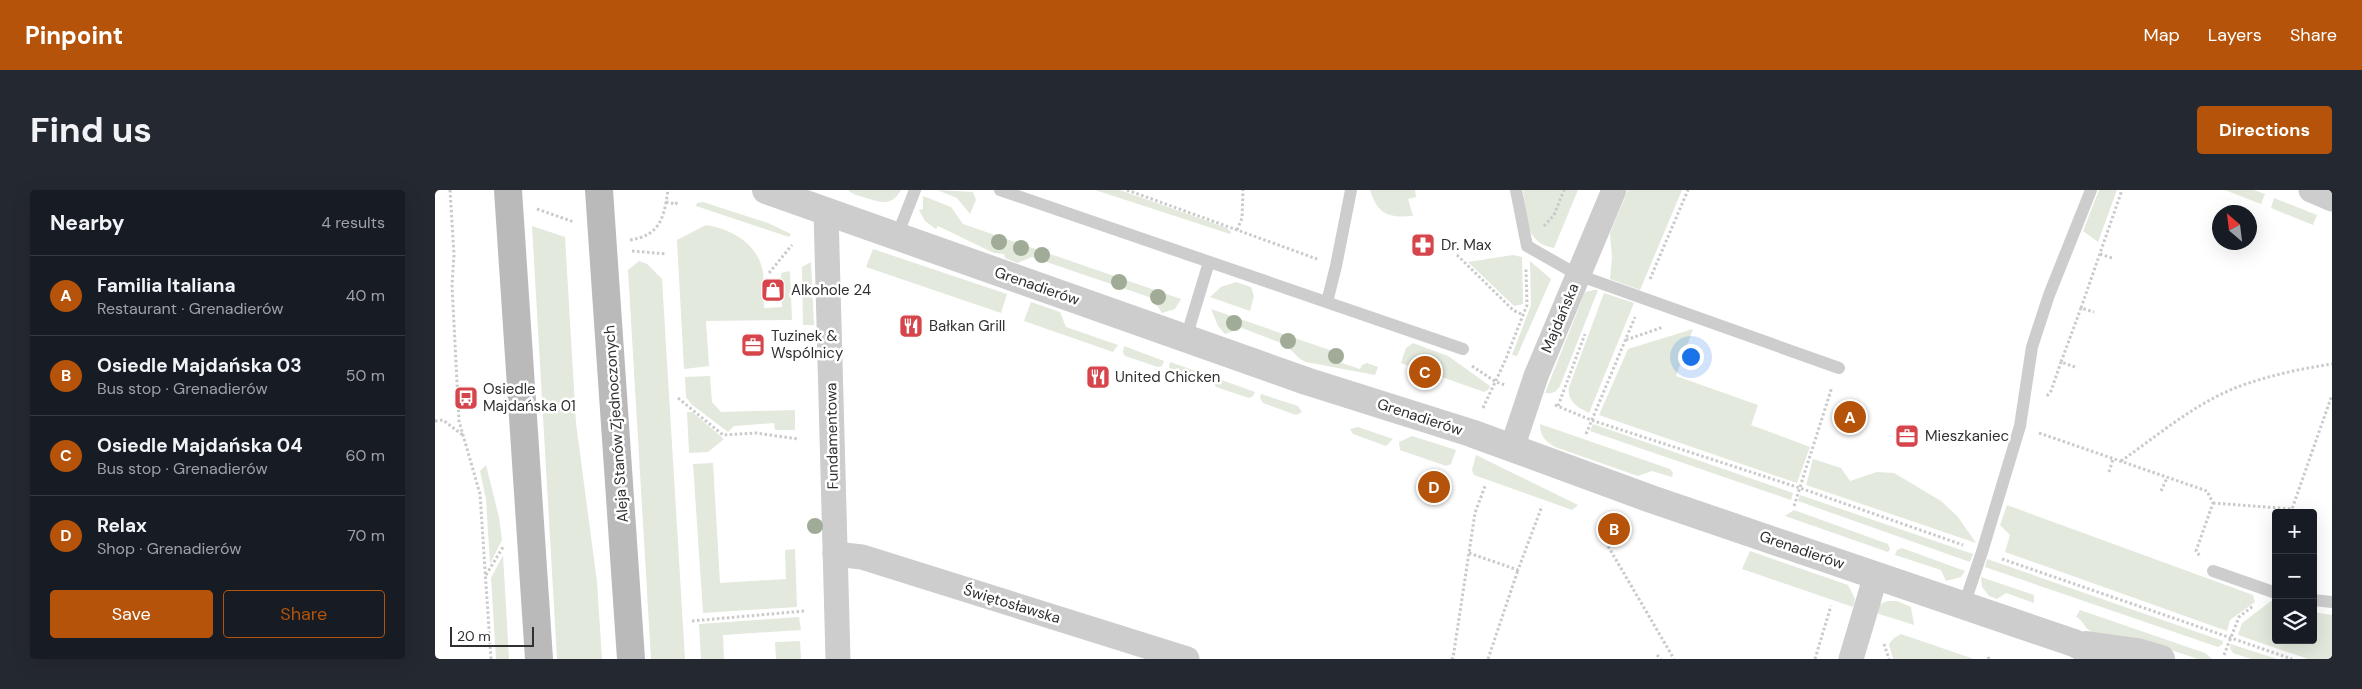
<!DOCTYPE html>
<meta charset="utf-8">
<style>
body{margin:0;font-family:"DM Sans",sans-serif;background:#242831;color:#f1f3f6}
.controls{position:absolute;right:15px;bottom:15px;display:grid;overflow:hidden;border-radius:5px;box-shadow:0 5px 20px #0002}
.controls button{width:45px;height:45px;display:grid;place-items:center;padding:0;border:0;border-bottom:1px solid #363941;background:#171b24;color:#f1f3f6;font:25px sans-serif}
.compass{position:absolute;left:1777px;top:15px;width:45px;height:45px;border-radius:50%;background:#171b24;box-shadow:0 5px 20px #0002;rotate:332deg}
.scale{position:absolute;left:15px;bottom:12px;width:84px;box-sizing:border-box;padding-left:5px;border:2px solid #303030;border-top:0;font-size:14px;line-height:18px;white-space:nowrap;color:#303030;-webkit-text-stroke:4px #fff;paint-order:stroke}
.you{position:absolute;left:1255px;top:166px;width:18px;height:18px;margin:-12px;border:4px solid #fff;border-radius:50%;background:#1a73e8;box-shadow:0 0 0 8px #1a73e833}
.badge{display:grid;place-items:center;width:32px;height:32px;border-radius:50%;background:#b45309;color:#fff;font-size:16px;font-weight:700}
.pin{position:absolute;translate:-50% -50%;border:2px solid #fff;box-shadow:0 1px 5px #0006}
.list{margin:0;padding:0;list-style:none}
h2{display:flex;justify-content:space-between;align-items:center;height:65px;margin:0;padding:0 20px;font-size:21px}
h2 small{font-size:16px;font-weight:400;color:#9ea1a6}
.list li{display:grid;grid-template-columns:32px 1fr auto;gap:15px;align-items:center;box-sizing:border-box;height:80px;padding:0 20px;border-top:1px solid #363941}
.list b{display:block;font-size:19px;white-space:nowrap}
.list p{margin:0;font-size:16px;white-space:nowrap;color:#9ea1a6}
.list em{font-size:16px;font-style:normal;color:#9ea1a6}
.actions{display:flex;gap:10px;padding:15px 20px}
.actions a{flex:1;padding:11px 0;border:1px solid #b45309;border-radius:5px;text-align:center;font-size:18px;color:#b45309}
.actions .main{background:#b45309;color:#fff}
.icon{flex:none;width:28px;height:28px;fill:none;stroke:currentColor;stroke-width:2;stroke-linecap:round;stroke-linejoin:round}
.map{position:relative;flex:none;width:1897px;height:469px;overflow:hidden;border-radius:5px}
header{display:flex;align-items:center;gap:30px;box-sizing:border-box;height:70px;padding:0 25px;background:#b45309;color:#fff}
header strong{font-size:24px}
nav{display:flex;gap:28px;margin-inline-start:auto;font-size:18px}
.intro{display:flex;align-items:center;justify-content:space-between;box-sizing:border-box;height:120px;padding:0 30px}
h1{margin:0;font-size:35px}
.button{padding:12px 22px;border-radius:5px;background:#b45309;color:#fff;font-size:18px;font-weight:700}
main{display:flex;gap:30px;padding:0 30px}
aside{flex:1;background:#171b24;border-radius:5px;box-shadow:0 5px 20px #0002}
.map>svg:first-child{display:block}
.green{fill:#e3e9dd}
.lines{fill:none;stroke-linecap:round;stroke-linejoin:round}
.path{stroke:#cacaca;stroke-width:3;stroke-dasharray:2.5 2.5;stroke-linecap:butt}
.service{stroke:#cdcdcd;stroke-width:12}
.minor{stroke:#cdcdcd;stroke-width:25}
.tertiary{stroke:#cdcdcd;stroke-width:28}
.secondary{stroke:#bababa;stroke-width:28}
.tree{fill:#a0ac97}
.labels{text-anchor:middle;stroke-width:5;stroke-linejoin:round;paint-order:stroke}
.poi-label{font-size:15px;fill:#303030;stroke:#fff;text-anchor:start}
.street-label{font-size:15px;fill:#303030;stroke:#fff}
</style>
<header>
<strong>Pinpoint</strong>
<nav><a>Map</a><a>Layers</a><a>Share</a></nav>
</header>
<div class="intro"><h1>Find us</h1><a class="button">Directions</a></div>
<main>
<aside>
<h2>Nearby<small>4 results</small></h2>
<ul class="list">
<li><span class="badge">A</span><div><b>Familia Italiana</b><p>Restaurant · Grenadierów</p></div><em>40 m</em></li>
<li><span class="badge">B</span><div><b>Osiedle Majdańska 03</b><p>Bus stop · Grenadierów</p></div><em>50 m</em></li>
<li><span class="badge">C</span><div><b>Osiedle Majdańska 04</b><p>Bus stop · Grenadierów</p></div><em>60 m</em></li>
<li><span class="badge">D</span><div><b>Relax</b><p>Shop · Grenadierów</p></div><em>70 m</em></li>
</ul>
<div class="actions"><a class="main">Save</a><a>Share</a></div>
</aside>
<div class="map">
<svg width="1897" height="469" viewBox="0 0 1897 469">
<rect width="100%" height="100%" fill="#fff"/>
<!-- green -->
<g class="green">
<path d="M 413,0 L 466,0 C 457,16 447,13 431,8 C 425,6 418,5 413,0 Z"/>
<polygon points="502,0 538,2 541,10 535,24 522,8"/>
<polygon points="660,0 685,0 792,38 796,42 795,44"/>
<path d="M 935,0 L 980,0 L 981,7 L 973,9 L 978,26 C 954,28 943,25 935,0 Z"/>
<path d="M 1088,0 L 1143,0 L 1119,58 C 1089,53 1092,26 1088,0 Z"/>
<polygon points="1193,0 1247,0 1205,100 1175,89 1177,68 1175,43"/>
<polygon points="1664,0 1682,0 1663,52 1648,41"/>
<polygon points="1790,0 1819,0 1830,4 1826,14"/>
<polygon points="488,6 516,17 528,34 746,109 740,119 727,123 717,108 597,67 582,73 570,68 569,64 559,63 503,36 501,39 490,31 484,20 488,19"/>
<polygon points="1839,8 1882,25 1878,35 1836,18"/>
<polygon points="268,12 333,33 356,44 354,47 261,16 262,13"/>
<path d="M 271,35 C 297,39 323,54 328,82 C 330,94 328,106 329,118 L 347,117 L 346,83 L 355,81 L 357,130 L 271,131 L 274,176 L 249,179 L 242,50 Z"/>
<polygon points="97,36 130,47 141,233 162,392 167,469 122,469"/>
<polygon points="438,59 572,104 566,123 431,77"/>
<polygon points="1078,65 1087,67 1088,114 1079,116 1033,72"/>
<polygon points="204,71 212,74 227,89 250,469 216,469 193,80"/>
<polygon points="1095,71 1116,89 1082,166 1077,165 1096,115"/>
<polygon points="376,72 379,135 368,135 367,77"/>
<polygon points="801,92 816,97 819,106 815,121 775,107 786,97"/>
<path d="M 1159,100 L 1163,100 L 1125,196 C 1121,202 1118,204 1110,203 L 1150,102 Z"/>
<path d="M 1169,103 L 1199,113 L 1154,223 C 1142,217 1132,211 1134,197 Z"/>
<polygon points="596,112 625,122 631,137 683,155 678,162 589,131"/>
<polygon points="776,119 906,164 904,172 925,179 927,175 932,173 943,177 940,185 871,172 865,169 851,155 807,138 790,144 783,136"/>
<polygon points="1258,139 1241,186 1323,215 1316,235 1375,257 1362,293 1164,225 1193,159"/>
<polygon points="978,153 1013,166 1055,196 1054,199 1049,202 1004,186 1005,182 979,173 977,177 966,173 971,158"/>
<polygon points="689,156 729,171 727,176 723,177 690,166 688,163"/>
<polygon points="735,172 775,186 768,193 737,182 734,177"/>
<polygon points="275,186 277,212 286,222 360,220 360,240 340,240 339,233 299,236 293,242 256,214 251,207 250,187"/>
<polygon points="781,188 820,202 818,206 814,208 781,197 779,193"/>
<polygon points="826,204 863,216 867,222 861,225 828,213 825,208"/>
<polygon points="252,222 257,222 289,249 273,262 254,263"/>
<path d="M 1105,234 L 1235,279 L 1238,283 L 1237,287 L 1217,281 L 1203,286 L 1120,257 C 1110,251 1105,246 1105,234 Z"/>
<polygon points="1158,234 1358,303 1356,310 1155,241"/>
<polygon points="923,237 958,249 951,256 918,244 915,239"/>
<polygon points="977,246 1021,260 1016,274 1011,276 965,260 964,252"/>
<polygon points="1041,265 1143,315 1137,320 1039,285 1037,280"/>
<polygon points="1378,269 1406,278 1415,291 1442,282 1459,283 1506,311 1523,327 1541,353 1371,295"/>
<polygon points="278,273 285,393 351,389 350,360 360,359 362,417 268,423 258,274"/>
<polygon points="51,275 64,327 67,350 55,374 51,309 45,281"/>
<polygon points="1365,305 1538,364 1535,372 1363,311"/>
<polygon points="1572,315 1818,405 1820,412 1795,430 1792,441 1570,362 1575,345 1565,335"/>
<polygon points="1359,320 1453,354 1455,359 1453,362 1350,326"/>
<polygon points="1467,358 1530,381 1526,387 1511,391 1506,380 1460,365 1462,360"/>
<polygon points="1315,361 1413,395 1420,409 1418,417 1307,379"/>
<polygon points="68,365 74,469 61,469 56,388"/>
<polygon points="1552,369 1788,451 1788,454 1783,457 1550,377"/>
<polygon points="1546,387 1599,405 1599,413 1571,403 1562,409 1554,406 1547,397"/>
<polygon points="1453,411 1462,411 1476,417 1479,435 1441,423 1445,414"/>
<polygon points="1836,411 1841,412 1841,450 1878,450 1878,422 1897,425 1897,469 1873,469 1803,445 1807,433"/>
<path d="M 1645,420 L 1770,463 L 1777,469 L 1763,469 L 1730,458 L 1657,442 C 1649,439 1649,430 1641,427 Z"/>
<polygon points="364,427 366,440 288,445 289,469 266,469 264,434"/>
<polygon points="1466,444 1539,469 1458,469 1454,454 1459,448"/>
<polygon points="365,451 366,469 341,469 340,452"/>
<polygon points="1796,454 1842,469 1816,469 1798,463 1795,458"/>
</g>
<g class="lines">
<!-- path -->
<g class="path">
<polyline points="2,0 2,1"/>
<polyline points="15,0 19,65 17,95 24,231 45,304 56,469"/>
<polyline points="692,0 882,69"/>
<polyline points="231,12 241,14 242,10"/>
<polyline points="102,19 139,32"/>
<polyline points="1109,36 1119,25 1129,0"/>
<polyline points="802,40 807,28 808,0"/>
<path d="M 195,50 C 226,45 229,27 233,0"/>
<polyline points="197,61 232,64"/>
<polyline points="1665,64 1677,68"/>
<polyline points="1022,65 1078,120 1088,125"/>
<polyline points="334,83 357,55"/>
<polyline points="1215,89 1253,0"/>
<polyline points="1646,118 1687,0"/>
<polyline points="1191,150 1228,137"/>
<polyline points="1037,176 1061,192 1070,195"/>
<polyline points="1640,177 1626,172 1646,118 1659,122"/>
<polyline points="1612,206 1616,201 1626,172"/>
<polyline points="243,208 288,245 321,243 363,249"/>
<polyline points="1120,215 1156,230 1365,298 1528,355"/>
<polyline points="1123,216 1150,144"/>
<polyline points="1048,218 1070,171 1092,115 1091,79"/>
<polyline points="0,231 8,230 29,246"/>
<polyline points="1604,243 1772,301 1778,313 1761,361 1765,366"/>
<polyline points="1151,244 1200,127"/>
<path d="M 1686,271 C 1722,246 1758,215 1800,198 C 1831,186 1864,179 1897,174"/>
<polyline points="1674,282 1678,269"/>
<polyline points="1726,301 1732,288"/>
<polyline points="1778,313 1857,319 1897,205"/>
<polyline points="1359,316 1397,197"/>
<polyline points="1163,339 1239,469"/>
<polyline points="1034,363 1083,380 1107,316"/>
<polyline points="1567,369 1857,469"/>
<polyline points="51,385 68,357"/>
<polyline points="257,431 369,421"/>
<polyline points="1449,454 1454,469"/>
<polyline points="1222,465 1226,469"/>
<polyline points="1789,465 1804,427 1818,416"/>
<polyline points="1553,467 1554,469"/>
<polyline points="1016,469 1018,468 1040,323 1050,296"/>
<polyline points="1053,469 1083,380"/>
<polyline points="1380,469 1396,416"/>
</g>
<!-- service -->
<g class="service">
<polyline points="565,0 1028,159"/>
<polyline points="1081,0 1092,56 1143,85 1404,178"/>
<polyline points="462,46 480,0"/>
<polyline points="892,112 901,76 916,0"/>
<polyline points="751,148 774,72"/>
<polyline points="1778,381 1841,403"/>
<polyline points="1878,410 1897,412"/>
<polyline points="1529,415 1547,362 1585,236 1597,157 1614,105 1656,0"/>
</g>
<!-- minor -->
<g class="minor">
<polyline points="1876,0 1897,9"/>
<polyline points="391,22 403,469"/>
<polyline points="1077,258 1101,186 1179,0"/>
<polyline points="400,364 427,367 752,469"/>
<polyline points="1416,469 1441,385"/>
</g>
<!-- tertiary -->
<g class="tertiary">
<polyline points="331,0 871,191 1036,243 1216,309 1639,453 1671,469"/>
<polyline points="1651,455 1702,462 1726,469"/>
</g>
<!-- secondary -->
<g class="secondary">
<polyline points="73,0 104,469"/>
<polyline points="164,0 196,469"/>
</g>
</g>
<!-- trees -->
<g class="tree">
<circle cx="564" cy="52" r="8"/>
<circle cx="586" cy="58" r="8"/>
<circle cx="607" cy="65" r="8"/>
<circle cx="684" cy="92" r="8"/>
<circle cx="723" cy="107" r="8"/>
<circle cx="799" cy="133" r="8"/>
<circle cx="853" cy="151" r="8"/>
<circle cx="901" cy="166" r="8"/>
<circle cx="380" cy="336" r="8"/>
</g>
<!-- icons -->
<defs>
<g id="pharmacy-square" transform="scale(1.25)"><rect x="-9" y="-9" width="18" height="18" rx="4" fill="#d5454b" stroke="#fff"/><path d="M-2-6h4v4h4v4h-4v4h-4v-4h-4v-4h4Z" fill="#fff"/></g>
<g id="shop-square" transform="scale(1.25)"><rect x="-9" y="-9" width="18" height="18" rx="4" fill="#d5454b" stroke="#fff"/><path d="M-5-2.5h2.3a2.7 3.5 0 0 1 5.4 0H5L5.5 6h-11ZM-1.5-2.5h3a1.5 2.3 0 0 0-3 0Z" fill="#fff"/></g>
<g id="restaurant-square" transform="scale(1.25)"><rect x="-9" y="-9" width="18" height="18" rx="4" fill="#d5454b" stroke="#fff"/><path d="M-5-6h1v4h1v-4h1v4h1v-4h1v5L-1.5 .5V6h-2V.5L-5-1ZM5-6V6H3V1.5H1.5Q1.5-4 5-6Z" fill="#fff"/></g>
<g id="office-square" transform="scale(1.25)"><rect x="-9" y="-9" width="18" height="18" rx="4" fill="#d5454b" stroke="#fff"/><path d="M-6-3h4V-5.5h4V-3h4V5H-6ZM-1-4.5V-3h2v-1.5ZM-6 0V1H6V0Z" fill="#fff"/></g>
<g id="bus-square" transform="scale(1.25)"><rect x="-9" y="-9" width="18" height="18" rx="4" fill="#d5454b" stroke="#fff"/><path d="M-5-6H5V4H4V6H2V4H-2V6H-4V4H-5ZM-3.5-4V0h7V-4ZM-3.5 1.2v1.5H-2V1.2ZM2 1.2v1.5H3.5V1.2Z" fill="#fff"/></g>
</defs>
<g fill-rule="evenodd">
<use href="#pharmacy-square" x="988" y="55"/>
<use href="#shop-square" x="338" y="100"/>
<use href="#restaurant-square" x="476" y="136"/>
<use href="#office-square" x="318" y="155"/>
<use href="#restaurant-square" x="663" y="187"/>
<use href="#bus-square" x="31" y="208"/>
<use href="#office-square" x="1472" y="246"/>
</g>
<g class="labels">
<!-- poi labels -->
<g class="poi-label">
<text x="1006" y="60">Dr. Max</text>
<text x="356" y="105">Alkohole 24</text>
<text x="494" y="141">Bałkan Grill</text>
<text x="336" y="151">Tuzinek &amp;<tspan x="336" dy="17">Wspólnicy</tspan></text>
<text x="680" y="192">United Chicken</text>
<text x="48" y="204">Osiedle<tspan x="48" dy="17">Majdańska 01</tspan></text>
<text x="1490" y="251">Mieszkaniec</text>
</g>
<!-- street labels -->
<g class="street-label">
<text transform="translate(602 96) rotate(19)" y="5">Grenadierów</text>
<text transform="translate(1125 128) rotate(-67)" y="5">Majdańska</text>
<text transform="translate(985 227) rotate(18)" y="5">Grenadierów</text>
<text transform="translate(181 234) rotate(-94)" y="5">Aleja Stanów Zjednoczonych</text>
<text transform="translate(397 246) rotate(-91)" y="5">Fundamentowa</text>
<text transform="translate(1367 360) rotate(19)" y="5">Grenadierów</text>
<text transform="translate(577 414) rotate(17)" y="5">Świętosławska</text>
</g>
</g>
</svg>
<div class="controls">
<button>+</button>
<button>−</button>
<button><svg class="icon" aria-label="layers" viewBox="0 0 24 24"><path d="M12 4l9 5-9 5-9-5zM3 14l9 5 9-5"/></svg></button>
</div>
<svg class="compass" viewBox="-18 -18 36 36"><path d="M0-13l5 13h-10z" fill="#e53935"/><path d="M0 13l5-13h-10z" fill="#9ea1a6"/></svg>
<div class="scale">20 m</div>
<div class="you"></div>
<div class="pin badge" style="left:1415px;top:227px">A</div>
<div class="pin badge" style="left:1179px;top:339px">B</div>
<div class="pin badge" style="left:990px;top:182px">C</div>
<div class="pin badge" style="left:999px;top:297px">D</div>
</div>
</main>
